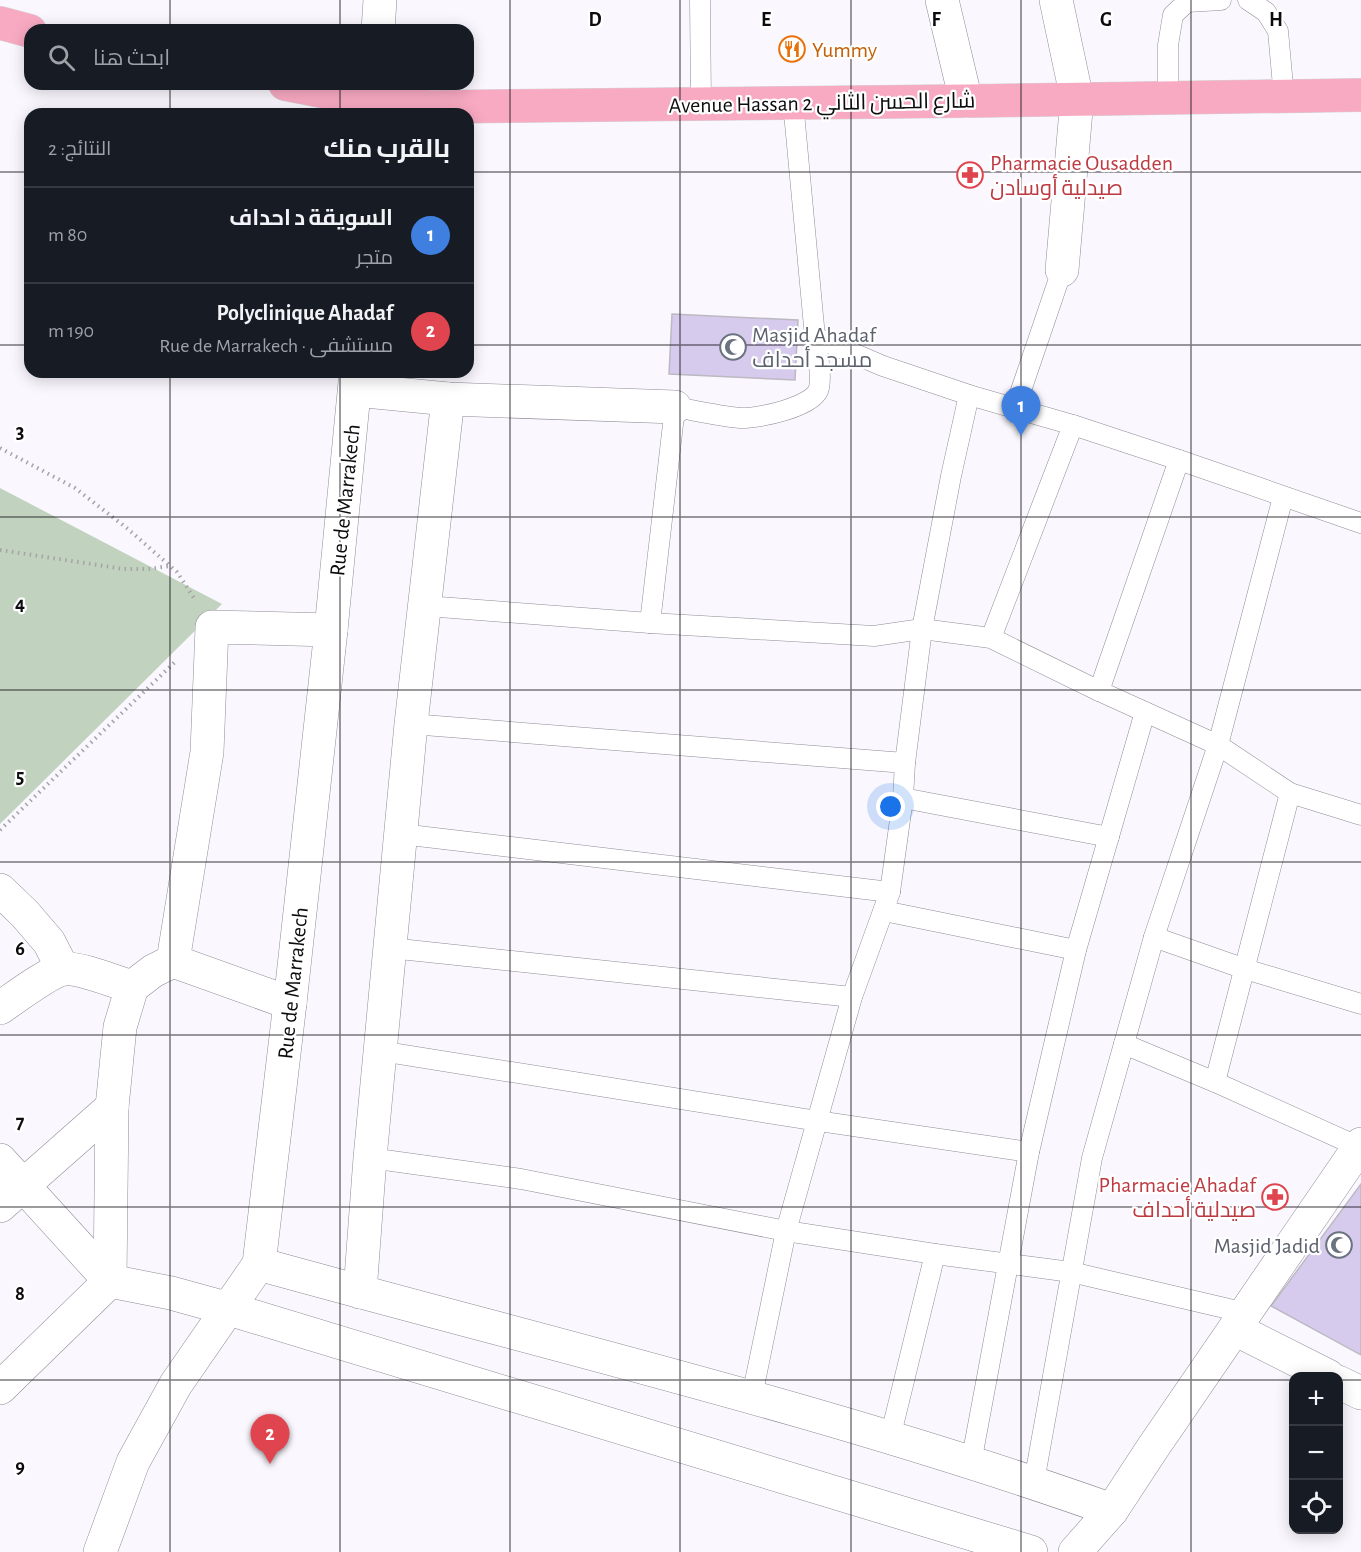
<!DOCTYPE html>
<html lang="ar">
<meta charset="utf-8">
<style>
body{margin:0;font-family:"Alegreya Sans",Cairo,sans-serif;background:#242831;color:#f1f3f6;direction:rtl}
.controls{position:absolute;right:18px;bottom:18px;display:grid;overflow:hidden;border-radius:12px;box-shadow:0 3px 15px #0003}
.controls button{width:54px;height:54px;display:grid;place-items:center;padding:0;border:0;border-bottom:2px solid #363941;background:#171b24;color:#f1f3f6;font:30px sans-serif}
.you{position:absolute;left:891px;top:807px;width:21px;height:21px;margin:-15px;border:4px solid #fff;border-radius:50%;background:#1a73e8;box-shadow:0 0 0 9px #1a73e833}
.badge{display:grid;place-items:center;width:39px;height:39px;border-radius:50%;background:#0f7bc6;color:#fff;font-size:20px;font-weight:700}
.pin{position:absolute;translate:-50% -50px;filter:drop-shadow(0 2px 3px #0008)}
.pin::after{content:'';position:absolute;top:32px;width:21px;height:18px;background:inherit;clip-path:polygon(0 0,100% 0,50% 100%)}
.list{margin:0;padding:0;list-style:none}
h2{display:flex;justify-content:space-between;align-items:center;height:78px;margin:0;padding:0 24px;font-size:26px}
h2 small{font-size:20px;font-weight:400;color:#9ea1a6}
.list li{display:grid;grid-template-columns:39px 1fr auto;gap:18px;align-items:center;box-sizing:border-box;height:96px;padding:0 24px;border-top:2px solid #363941}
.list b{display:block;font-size:22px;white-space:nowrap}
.list p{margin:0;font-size:20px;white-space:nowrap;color:#9ea1a6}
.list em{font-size:20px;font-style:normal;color:#9ea1a6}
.icon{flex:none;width:33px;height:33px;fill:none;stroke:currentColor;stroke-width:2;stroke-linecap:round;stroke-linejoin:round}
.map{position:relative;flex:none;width:1361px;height:1552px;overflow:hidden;direction:ltr}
.search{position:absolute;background:#171b24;box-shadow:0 3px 15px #0003;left:24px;top:24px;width:450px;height:66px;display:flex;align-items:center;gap:15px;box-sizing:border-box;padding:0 21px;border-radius:18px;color:#9ea1a6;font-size:22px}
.panel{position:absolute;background:#171b24;box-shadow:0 3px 15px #0003;left:24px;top:108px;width:450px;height:270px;border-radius:18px;direction:rtl}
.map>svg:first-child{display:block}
.green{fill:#c1d3bf}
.building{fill:#d6cbed;stroke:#bcb9c2;stroke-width:1.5}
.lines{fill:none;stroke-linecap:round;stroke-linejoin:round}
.service-casing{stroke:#8f8c96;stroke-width:21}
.minor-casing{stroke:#8f8c96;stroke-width:34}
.primary-casing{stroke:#d3d3d4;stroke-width:34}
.path{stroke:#a4a3a8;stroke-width:4;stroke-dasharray:1.5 4.5;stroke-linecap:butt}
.service{stroke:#fff;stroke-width:20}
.minor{stroke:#fff;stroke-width:33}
.primary{stroke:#f9aac3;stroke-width:33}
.grid{fill:none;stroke:#0c0b0e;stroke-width:1.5;stroke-opacity:0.55}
.labels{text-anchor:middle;stroke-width:4.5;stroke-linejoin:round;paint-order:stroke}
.food-label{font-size:22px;fill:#c56008;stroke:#fff;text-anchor:start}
.street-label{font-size:22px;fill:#0c0b0e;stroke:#fff}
.health-label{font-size:22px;fill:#be3a42;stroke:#fff;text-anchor:start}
.worship-label{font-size:22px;fill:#5b616d;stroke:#fff;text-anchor:start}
.grid-label{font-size:20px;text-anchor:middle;font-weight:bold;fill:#0c0b0e;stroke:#fff;stroke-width:4.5;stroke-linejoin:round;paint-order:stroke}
</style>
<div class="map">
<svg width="1361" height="1552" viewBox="0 0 1361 1552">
<rect width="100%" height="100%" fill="#faf8fe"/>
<!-- green -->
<polygon class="green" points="0,488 222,604 0,824"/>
<!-- building -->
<g class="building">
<polygon points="672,314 798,320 795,380 669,374"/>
<polygon points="1361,1184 1361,1355 1271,1306"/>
</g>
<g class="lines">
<!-- service casing -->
<g class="service-casing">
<g id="service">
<polyline points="700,0 701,103"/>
<polyline points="1248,0 1266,12 1278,31 1284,97"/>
<polyline points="1168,98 1168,45 1173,15 1187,2 1221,0"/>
<polyline points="793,102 815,337 883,366 969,395 1073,425 1179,460 1361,523"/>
<polyline points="1015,408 1062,270"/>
<polyline points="426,606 650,623 874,636 922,629 991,638 1099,691 1218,745 1290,793 1361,815"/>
<path d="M 650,623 L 675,407 C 697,411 718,416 740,418 C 757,419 815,407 819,388 C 822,373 817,351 815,337"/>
<polyline points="991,638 1073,425"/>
<polyline points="1099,691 1179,460"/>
<polyline points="411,724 905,763"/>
<polyline points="903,798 1109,837"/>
<polyline points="401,834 890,892"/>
<polyline points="884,911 1076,950"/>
<polyline points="1154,937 1245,969 1361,1004"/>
<polyline points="390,948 852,997"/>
<polyline points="1124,1044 1215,1082 1359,1147"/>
<polyline points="380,1051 818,1121 1029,1152"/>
<polyline points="1215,1082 1290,793"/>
<polyline points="370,1158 521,1179 786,1231 935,1254 1071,1272 1246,1313"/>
<polyline points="752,1396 786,1231 852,997 890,892 903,798 905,763 922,629 951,476 969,395"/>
<polyline points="890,1438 935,1254"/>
<polyline points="971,1463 1029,1152 1076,950 1145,712"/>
<polyline points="1034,1482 1092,1158 1154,937 1218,745 1283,497"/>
</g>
</g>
<!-- minor casing -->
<g class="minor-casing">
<g id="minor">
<polyline points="942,0 966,101"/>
<polyline points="1056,0 1077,99 1062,270"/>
<polyline points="378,30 380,0"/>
<polyline points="355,390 448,399 675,407"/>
<polyline points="0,890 25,914 49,942 63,969"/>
<polyline points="173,961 290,1003"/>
<path d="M 0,1008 C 13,999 51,971 64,969 C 79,967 116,982 132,987"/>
<polyline points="0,1160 110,1281"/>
<polyline points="0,1206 112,1107"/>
<path d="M 259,1264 C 544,1343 833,1411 1112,1510"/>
<polyline points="110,1281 112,1107 120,1027 132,987 153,971 173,961 207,752 212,627 331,630"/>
<polyline points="360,1292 370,1158 411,724 448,399"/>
<polyline points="1235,1329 1328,1376"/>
<polyline points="1338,1382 1361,1393"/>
<polyline points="0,1388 110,1281 171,1293 229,1309 1031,1552"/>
<polyline points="100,1552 133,1462 176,1384 259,1264 290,1003 331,630 356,372"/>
<polyline points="1075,1552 1112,1510 1152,1449 1361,1144"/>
</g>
</g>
<!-- primary casing -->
<g class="primary-casing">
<g id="primary">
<polyline points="0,23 30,31"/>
<polyline points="285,84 372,101 429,107 966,101 1361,95"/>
</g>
</g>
<!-- path -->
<g class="path">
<polyline points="0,448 75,488 128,529 177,572 196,601"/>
<polyline points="0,550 124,569 148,569 170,566"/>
<polyline points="0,830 177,660"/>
</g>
<!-- service -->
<use href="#service" class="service"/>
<!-- minor -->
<use href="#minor" class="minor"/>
<!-- primary -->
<use href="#primary" class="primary"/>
</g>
<!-- grid -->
<path class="grid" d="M 170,0 L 170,30M 340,0 L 340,30M 510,0 L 510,1552M 680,0 L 680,1552M 851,0 L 851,1552M 1021,0 L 1021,1552M 1191,0 L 1191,1552M 170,84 L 170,114M 340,84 L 340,114M 0,172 L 30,172M 468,172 L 1361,172M 0,345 L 30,345M 468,345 L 1361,345M 170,372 L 170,1552M 340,372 L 340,1552M 0,517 L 1361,517M 0,690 L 1361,690M 0,862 L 1361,862M 0,1035 L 1361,1035M 0,1207 L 1361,1207M 0,1380 L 1294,1380M 1338,1380 L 1361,1380"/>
<!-- icons -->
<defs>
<g id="restaurant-ring" transform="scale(1.35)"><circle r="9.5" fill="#fff" stroke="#e8710a" stroke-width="1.5"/><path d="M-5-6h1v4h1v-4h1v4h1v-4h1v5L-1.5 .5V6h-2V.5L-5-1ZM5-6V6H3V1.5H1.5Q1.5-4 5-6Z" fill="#e8710a"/></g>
<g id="pharmacy-ring" transform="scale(1.35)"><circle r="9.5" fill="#fff" stroke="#e0444e" stroke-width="1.5"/><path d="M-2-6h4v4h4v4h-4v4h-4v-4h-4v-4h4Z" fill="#e0444e"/></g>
<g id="mosque-ring" transform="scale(1.35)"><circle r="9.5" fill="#fff" stroke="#6b7280" stroke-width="1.5"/><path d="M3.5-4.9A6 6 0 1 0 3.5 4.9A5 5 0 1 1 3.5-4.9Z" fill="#6b7280"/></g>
</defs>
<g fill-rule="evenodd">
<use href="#restaurant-ring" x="792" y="49"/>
<use href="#pharmacy-ring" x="970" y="175"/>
<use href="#mosque-ring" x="733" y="347"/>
<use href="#pharmacy-ring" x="1275" y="1197"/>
<use href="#mosque-ring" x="1339" y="1245"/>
</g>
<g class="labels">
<!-- food labels -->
<g class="food-label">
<text x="812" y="57">Yummy</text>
</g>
<!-- street labels -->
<g class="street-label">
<text transform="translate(822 102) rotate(-1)" y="8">Avenue Hassan 2 شارع الحسن الثاني</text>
<text transform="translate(344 500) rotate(-84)" y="8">Rue de Marrakech</text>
<text transform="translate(292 983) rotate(-84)" y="8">Rue de Marrakech</text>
</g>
<!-- health labels -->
<g class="health-label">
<text x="990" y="170">Pharmacie Ousadden<tspan x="990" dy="25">صيدلية أوسادن</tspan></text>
<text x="1256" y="1192" text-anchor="end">Pharmacie Ahadaf<tspan x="1256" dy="25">صيدلية أحداف</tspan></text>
</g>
<!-- worship labels -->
<g class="worship-label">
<text x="752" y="342">Masjid Ahadaf<tspan x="752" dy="25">مسجد أحداف</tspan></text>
<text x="1320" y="1253" text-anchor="end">Masjid Jadid</text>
</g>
</g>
<g class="grid-label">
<text x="595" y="26">D</text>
<text x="766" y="26">E</text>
<text x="936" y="26">F</text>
<text x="1106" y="26">G</text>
<text x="1276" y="26">H</text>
<text x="20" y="438">3</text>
<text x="20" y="610">4</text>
<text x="20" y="783">5</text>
<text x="20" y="955">6</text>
<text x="20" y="1128">7</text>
<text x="20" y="1300">8</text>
<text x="20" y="1473">9</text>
</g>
</svg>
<div class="controls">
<button>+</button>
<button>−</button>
<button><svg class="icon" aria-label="locate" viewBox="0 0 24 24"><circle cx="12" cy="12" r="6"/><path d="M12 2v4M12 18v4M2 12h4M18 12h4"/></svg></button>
</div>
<div class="you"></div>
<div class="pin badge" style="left:1021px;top:436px;background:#3f7fe0">1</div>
<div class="pin badge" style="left:270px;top:1464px;background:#e0444e">2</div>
<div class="search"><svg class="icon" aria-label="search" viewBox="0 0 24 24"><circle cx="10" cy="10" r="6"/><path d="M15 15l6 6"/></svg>ابحث هنا</div>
<section class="panel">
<h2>بالقرب منك<small>النتائج: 2</small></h2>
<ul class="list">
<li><span class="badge" style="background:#3f7fe0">1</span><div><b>السويقة د احداف</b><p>متجر</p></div><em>80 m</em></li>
<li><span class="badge" style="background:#e0444e">2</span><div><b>Polyclinique Ahadaf</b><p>مستشفى · Rue de Marrakech</p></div><em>190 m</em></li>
</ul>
</section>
</div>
